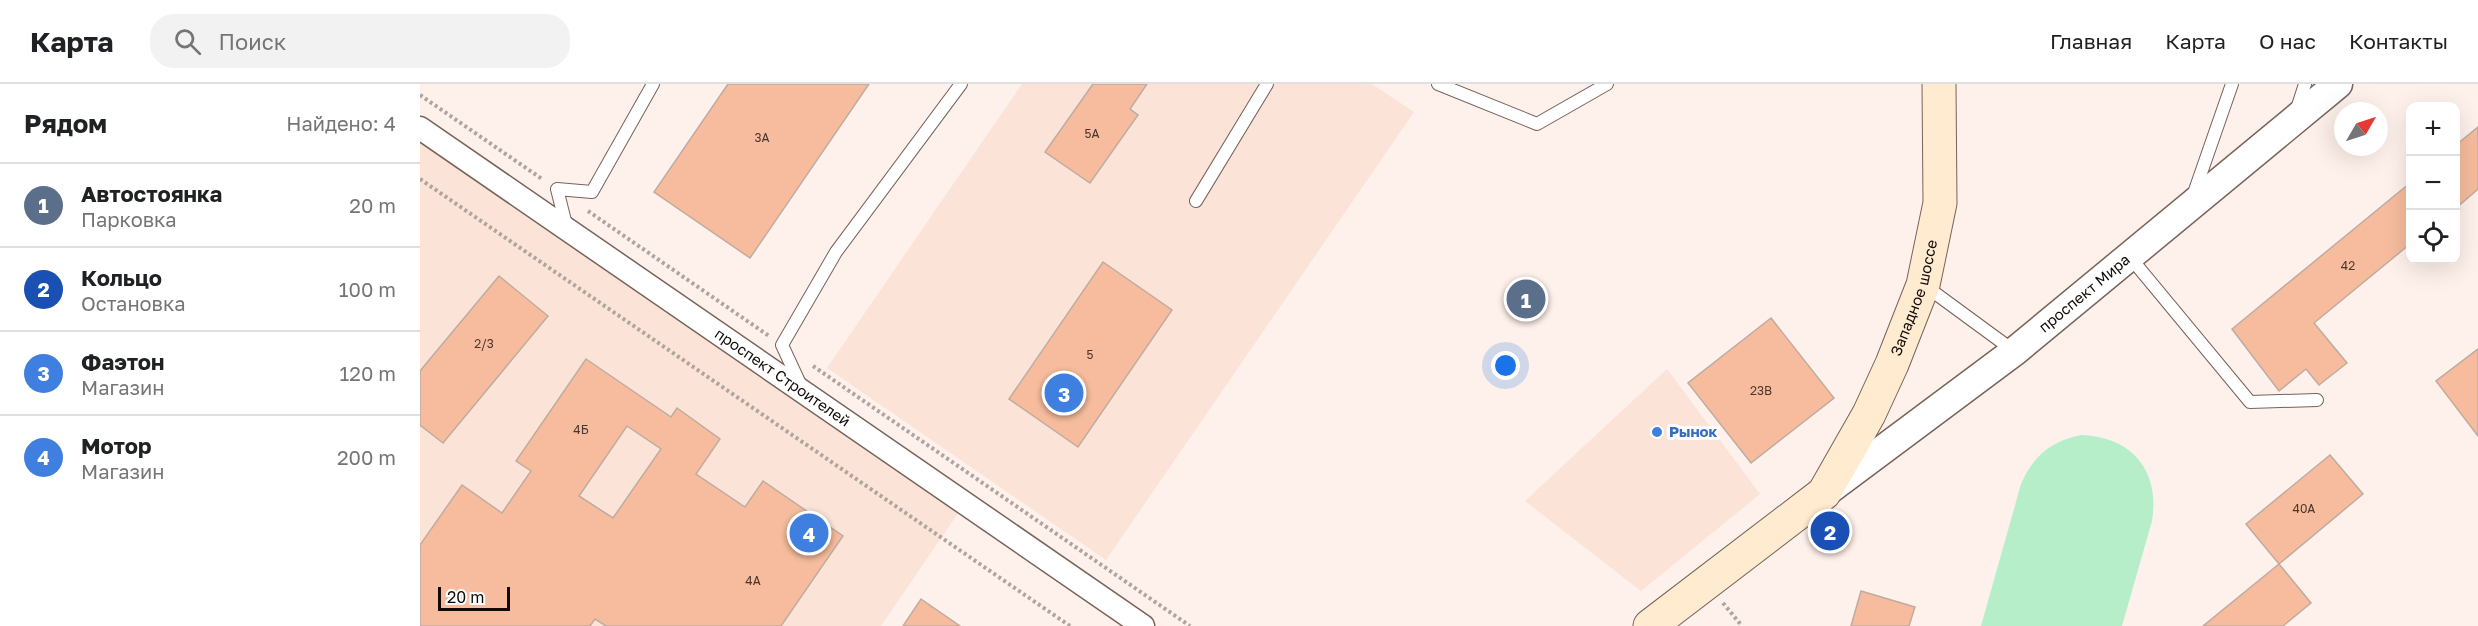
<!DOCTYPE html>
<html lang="ru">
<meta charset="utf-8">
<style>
body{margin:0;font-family:"Golos Text",sans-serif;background:#f2f2f2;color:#202124}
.controls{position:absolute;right:18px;top:18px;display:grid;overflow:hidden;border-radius:12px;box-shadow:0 6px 24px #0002}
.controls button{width:54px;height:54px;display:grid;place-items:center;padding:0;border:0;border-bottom:2px solid #e0e0e0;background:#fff;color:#202124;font:30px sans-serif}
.compass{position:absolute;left:1914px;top:18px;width:54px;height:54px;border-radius:50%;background:#fff;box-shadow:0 6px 24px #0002;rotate:51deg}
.scale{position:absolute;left:18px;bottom:15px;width:72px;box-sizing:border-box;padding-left:6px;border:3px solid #110a06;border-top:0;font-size:16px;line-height:21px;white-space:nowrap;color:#110a06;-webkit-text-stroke:4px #fff;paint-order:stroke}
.you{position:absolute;left:1086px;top:282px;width:21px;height:21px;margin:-15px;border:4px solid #fff;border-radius:50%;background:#1a73e8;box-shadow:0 0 0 9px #1a73e833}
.badge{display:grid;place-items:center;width:39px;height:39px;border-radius:50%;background:#269270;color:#fff;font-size:20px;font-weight:700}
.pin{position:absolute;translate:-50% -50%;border:3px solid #fff;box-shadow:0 2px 6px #0006}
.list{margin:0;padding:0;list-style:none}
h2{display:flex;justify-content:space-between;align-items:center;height:78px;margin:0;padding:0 24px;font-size:26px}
h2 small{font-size:20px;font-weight:400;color:#757577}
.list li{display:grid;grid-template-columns:39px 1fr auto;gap:18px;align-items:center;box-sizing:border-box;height:84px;padding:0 24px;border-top:2px solid #e0e0e0}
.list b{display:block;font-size:22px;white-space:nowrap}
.list p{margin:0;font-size:20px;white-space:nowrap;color:#757577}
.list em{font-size:20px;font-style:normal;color:#757577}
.icon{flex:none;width:33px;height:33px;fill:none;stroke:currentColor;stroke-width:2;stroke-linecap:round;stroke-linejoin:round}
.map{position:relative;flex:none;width:2058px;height:542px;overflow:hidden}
header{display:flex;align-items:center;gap:36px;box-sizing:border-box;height:84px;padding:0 30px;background:#fff;border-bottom:2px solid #e0e0e0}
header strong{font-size:28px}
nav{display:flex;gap:33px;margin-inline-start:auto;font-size:21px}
.search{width:420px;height:54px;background:#f2f2f2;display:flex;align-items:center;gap:15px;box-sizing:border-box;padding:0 21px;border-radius:24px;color:#757577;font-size:22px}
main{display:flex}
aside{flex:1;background:#fff}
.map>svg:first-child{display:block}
.built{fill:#fbe3d7}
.green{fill:#b7eeca}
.building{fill:#f6bc9d;stroke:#c0aba0;stroke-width:1.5;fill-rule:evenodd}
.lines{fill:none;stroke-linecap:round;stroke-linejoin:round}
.service-casing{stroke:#77635a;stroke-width:14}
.minor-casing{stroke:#77635a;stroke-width:25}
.tertiary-casing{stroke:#77635a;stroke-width:31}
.secondary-casing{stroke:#77635a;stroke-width:35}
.path{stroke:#afa49e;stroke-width:4;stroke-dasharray:3 3;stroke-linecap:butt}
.service{stroke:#fff;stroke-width:12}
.minor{stroke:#fff;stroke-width:22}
.tertiary{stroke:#fff;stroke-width:28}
.secondary{stroke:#ffebd0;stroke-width:33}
.shop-dot{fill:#3f7fe0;stroke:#fff;stroke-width:2}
.labels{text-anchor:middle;stroke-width:6;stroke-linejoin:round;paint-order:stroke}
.number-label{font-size:12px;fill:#4a362c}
.street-label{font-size:15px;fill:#110a06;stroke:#fff}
.shop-label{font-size:15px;font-weight:bold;fill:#366cbe;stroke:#fff;text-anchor:start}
</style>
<header>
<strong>Карта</strong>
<div class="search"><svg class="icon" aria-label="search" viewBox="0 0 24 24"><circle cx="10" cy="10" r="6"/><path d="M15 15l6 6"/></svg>Поиск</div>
<nav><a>Главная</a><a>Карта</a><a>О нас</a><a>Контакты</a></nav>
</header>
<main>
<aside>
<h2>Рядом<small>Найдено: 4</small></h2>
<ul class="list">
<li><span class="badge" style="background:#5c6f8a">1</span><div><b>Автостоянка</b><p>Парковка</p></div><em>20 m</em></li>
<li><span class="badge" style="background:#1a4fb4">2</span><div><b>Кольцо</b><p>Остановка</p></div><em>100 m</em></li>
<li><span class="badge" style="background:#3f7fe0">3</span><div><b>Фаэтон</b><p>Магазин</p></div><em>120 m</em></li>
<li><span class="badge" style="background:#3f7fe0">4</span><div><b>Мотор</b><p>Магазин</p></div><em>200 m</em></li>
</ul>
</aside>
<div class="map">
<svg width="2058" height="542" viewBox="0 0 2058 542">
<rect width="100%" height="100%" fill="#fef0ea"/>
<!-- built -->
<g class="built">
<polygon points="602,0 952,0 994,28 686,476 407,284"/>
<polygon points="0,44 545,419 461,542 0,542"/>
<polygon points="1247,285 1340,410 1221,507 1105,417"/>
</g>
<!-- green -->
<path class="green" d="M 1661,351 C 1712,353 1740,386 1732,437 L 1702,542 L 1561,542 L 1601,400 C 1613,372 1631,357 1661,351 Z"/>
<!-- building -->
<g class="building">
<polygon points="308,0 449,0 330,174 234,108"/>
<polygon points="673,0 727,0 710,25 718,31 670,99 625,68"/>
<polygon points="2058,43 2058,105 2036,124 2036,61"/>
<polygon points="1990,99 1990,160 1894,239 1927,279 1899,301 1886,285 1859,307 1812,245"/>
<polygon points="683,178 752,226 658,363 589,315"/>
<polygon points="79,192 128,232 23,359 0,341 0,287"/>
<polygon points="1351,234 1414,314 1331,379 1268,299"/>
<polygon points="2058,265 2058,352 2016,297"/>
<path d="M 166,275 L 251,333 L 257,324 L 300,355 L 276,390 L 325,423 L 343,397 L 423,452 L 361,542 L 186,542 L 175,535 L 170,542 L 0,542 L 0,461 L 42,401 L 82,429 L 111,387 L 96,377 ZM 207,342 L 241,365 L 193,434 L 159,412 Z"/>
<polygon points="1910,371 1943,410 1859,480 1826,440"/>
<polygon points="1859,480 1891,519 1863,542 1783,542"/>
<polygon points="1441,507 1495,523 1489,542 1431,542"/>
<polygon points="501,515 540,542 483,542"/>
</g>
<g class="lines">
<!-- service casing -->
<g class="service-casing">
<g id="service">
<polyline points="1018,0 1117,40 1187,0"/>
<polyline points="1876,28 1885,0"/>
<polyline points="1773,112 1812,0"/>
<polyline points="776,117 847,0"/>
<polyline points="147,145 137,105 172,108 233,0"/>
<polyline points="1709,172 1830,318 1897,316"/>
<polyline points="1504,201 1594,267"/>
<polyline points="381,302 362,261 416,168 541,0"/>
</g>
</g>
<!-- minor casing -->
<g class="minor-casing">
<g id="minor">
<path id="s1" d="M 0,44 L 723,542"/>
</g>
</g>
<!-- tertiary casing -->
<g class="tertiary-casing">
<g id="tertiary">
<path id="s2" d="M 1406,408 L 1595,267 L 1918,0"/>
</g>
</g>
<!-- secondary casing -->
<g class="secondary-casing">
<g id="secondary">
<path id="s3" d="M 1230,542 L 1404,409 L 1449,330 L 1472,280 L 1503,201 L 1520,119 L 1519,0"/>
</g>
</g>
<!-- path -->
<g class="path">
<polyline points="0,11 122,95"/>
<polyline points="0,95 650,542"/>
<polyline points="168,127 349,252"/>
<polyline points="393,282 770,542"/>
<polyline points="1303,519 1322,542"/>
</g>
<!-- service -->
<use href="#service" class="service"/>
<!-- minor -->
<use href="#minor" class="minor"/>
<!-- tertiary -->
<use href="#tertiary" class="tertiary"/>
<!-- secondary -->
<use href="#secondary" class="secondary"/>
</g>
<!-- markers -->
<circle class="shop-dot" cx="1237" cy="348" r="6"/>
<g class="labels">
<!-- number labels -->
<g class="number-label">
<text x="672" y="54">5А</text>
<text x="342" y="58">3А</text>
<text x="1928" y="186">42</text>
<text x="64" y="264">2/3</text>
<text x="670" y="275">5</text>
<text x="1341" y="311">23В</text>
<text x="161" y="350">4Б</text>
<text x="1884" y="429">40А</text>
<text x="333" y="501">4А</text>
</g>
<!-- street labels -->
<g class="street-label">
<text dy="5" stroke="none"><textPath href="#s2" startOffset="326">проспект Мира</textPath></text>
<text dy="5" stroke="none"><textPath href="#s3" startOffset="435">Западное шоссе</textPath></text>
<text dy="5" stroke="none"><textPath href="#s1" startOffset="440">проспект Строителей</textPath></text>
</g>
<!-- shop labels -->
<g class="shop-label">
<text x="1249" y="353">Рынок</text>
</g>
</g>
</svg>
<div class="controls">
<button>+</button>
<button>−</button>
<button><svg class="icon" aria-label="locate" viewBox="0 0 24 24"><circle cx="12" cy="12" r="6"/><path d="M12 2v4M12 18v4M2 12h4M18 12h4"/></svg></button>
</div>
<svg class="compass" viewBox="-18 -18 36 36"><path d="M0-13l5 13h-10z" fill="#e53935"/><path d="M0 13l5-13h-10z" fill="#757577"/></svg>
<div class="scale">20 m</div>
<div class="you"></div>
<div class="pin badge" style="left:1106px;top:215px;background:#5c6f8a">1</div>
<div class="pin badge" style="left:1410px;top:447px;background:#1a4fb4">2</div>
<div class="pin badge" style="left:644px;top:309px;background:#3f7fe0">3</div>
<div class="pin badge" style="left:389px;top:449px;background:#3f7fe0">4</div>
</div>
</main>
